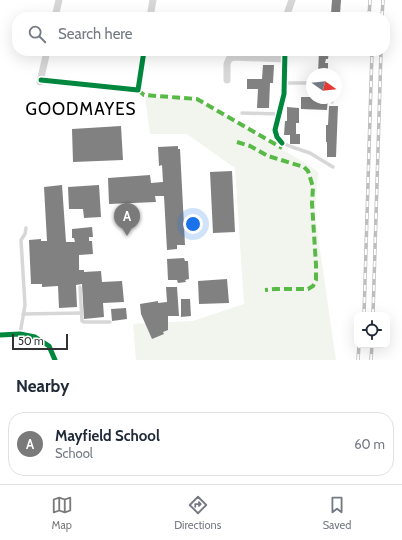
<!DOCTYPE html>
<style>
body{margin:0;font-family:Cabin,sans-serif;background:#f2f2f3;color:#1f2937}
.controls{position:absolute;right:12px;bottom:12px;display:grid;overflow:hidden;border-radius:8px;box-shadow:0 4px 16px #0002}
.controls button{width:36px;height:36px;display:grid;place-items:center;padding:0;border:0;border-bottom:1px solid #e0e1e3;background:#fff;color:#1f2937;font:20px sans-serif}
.compass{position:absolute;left:306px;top:68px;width:36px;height:36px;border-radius:50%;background:#fff;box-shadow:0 4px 16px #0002;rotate:104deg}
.scale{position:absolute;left:12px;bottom:10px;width:56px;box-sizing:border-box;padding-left:4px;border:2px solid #333;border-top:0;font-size:11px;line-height:14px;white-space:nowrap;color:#333;-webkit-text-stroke:3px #fff;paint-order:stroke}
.you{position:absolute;left:193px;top:224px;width:14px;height:14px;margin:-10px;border:3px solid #fff;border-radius:50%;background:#1a73e8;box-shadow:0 0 0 6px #1a73e833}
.badge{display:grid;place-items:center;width:26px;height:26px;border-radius:50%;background:#7a7a7a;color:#fff;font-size:13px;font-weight:700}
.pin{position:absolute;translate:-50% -33px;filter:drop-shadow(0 1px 2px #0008)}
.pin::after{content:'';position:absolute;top:21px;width:14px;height:12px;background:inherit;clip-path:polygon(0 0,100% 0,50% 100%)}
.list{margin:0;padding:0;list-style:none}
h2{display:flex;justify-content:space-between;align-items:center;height:52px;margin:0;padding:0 16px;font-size:17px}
h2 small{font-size:13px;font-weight:400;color:#747a83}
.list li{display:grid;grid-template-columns:26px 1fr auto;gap:12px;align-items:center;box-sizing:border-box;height:64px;margin:0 8px 8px;padding:0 8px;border:1px solid #e0e1e3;border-radius:16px}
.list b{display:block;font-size:15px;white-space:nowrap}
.list p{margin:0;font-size:13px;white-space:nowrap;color:#747a83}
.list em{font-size:13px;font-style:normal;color:#747a83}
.icon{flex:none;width:22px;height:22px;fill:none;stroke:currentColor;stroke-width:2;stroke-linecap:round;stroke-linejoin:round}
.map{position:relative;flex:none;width:402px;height:360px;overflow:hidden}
.search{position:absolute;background:#fff;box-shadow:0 4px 16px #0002;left:12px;right:12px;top:12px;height:44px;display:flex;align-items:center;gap:10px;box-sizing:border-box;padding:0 14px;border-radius:16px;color:#747a83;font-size:15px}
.sheet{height:124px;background:#fff}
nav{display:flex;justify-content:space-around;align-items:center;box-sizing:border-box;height:56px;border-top:1px solid #e0e1e3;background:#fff;font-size:11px;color:#747a83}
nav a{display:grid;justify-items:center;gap:2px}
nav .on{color:#7a7a7a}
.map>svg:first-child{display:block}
.green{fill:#f1f5ed}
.building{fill:#818181}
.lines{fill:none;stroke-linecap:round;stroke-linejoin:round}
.lane{stroke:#d7d7d7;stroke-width:3.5}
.street{stroke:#d7d7d7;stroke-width:7}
.rail-casing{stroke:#bebebe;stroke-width:3.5}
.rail{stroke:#fff;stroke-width:2;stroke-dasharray:6;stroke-linecap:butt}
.quiet{stroke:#58b947;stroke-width:4;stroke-dasharray:8 4;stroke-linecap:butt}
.cycleway-casing{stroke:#fff;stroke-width:8}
.cycleway{stroke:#00873e;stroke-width:5}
.labels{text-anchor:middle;stroke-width:4;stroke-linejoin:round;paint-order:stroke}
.quarter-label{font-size:17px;letter-spacing:1px;fill:#000;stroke:#fff}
</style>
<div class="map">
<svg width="402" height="360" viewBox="0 0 402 360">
<rect width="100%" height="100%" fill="#fff"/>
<!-- green -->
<polygon class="green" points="145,97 197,100 307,164 318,172 315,216 336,360 136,360 133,324 193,321 244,304 235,168 187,134 150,134"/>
<!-- building -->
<g class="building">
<polygon points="332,0 341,0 340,14 331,14"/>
<polygon points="319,51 329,51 328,59 326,59 325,63 328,63 328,74 318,74"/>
<polygon points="263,65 274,65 273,83 270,83 269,108 257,108 258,89 247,89 247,79 262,79"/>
<polygon points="301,97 312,97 312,98 328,98 327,110 301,109"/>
<polygon points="329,106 338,106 336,157 327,157 327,142 326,142 326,125 328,125"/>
<polygon points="287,107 299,108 299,123 296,123 296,134 300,134 300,144 290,144 290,135 284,135 285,121 287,121"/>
<polygon points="121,126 123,160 73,162 72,129"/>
<polygon points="178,146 178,149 180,149 185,245 177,245 177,249 167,250 164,196 155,196 156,202 109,204 108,178 150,175 151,183 163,182 162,165 159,166 158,147"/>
<polygon points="232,171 235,232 213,233 210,172"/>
<polygon points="62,185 66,242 75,242 74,238 72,238 72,229 92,227 93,237 89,237 89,241 92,241 93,254 79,255 79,270 84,270 84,272 101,271 102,282 122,281 124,302 103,303 104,317 84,319 82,284 76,285 77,307 59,308 58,286 42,287 42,284 31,284 29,240 41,239 41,241 47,241 44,187"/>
<polygon points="99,185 101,217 84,218 83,209 69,209 68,187"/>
<polygon points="184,258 185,261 188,261 189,279 185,280 186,282 178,283 177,280 168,280 167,259"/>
<polygon points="227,279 229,303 199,304 198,281"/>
<polygon points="166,287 177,287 179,316 168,316 168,330 163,332 164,334 152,339 141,314 140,304 158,301 158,303 167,302"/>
<polygon points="181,299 190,299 191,316 181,317"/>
<polygon points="126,308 127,319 112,321 111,309"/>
</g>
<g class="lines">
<!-- lane -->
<g class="lane">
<polyline points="286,16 308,17"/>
<polyline points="284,83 312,83"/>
<polyline points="332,102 332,98"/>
<polyline points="242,113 279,114"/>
<polyline points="282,143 292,147 310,153 333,167"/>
<polyline points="80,287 82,321 84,322 110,322"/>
<polyline points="23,314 81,313"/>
<polyline points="20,334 25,305 21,240 25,234 26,228"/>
</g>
<!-- street -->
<g class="street">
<polyline points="55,17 59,0"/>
<polyline points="150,17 153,0"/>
<polyline points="286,17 292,0"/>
<polyline points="41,80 138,90 144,51"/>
<polyline points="227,80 227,64 229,59 233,57 285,59"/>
<polyline points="40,82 47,51"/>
<polyline points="282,143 277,137 275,130 284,94 285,51"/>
<polyline points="0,335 20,334 35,337 49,346 55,360"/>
</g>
<!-- rail casing -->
<g class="rail-casing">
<g id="rail">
<polyline points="369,17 370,0"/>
<polyline points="382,17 383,0"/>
<polyline points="364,315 372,51"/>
<polyline points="373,315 381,51"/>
<polyline points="358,360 359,345"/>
<polyline points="371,360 372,345"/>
</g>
</g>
<!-- rail -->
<use href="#rail" class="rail"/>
<!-- quiet -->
<g class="quiet">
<polyline points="138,90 144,95 197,99 282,148"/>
<polyline points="237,142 250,146 268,156 304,167 308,171 313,187 312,203 316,265 316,280 313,286 308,289 275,289 265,290"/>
</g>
<!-- cycleway casing -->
<g class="cycleway-casing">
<g id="cycleway">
<polyline points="41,80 138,90 144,51"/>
<polyline points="282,143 277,137 275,130 284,94 285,51"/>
<polyline points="0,335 20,334 35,337 49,346 55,360"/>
</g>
</g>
<!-- cycleway -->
<use href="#cycleway" class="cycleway"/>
</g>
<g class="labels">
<!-- quarter labels -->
<g class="quarter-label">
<text x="81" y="115">GOODMAYES</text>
</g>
</g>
</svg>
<div class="controls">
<button><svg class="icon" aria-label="locate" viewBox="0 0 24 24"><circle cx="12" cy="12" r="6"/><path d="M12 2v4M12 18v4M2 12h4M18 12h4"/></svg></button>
</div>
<svg class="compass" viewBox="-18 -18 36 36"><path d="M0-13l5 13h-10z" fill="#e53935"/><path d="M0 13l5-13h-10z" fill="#747a83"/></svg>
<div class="scale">50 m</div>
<div class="you"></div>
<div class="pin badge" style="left:127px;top:236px">A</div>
<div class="search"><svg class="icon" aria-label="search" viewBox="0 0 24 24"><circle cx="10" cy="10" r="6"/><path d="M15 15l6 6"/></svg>Search here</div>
</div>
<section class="sheet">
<h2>Nearby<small></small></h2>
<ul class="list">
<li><span class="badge">A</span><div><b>Mayfield School</b><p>School</p></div><em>60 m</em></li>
</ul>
</section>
<nav>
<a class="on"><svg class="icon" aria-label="map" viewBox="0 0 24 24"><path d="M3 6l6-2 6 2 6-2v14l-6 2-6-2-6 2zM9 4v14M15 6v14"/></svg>Map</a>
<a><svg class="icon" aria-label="directions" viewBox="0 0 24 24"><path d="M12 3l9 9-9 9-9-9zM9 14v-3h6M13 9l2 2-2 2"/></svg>Directions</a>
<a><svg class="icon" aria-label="saved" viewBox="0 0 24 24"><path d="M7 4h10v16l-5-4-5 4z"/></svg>Saved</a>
</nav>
